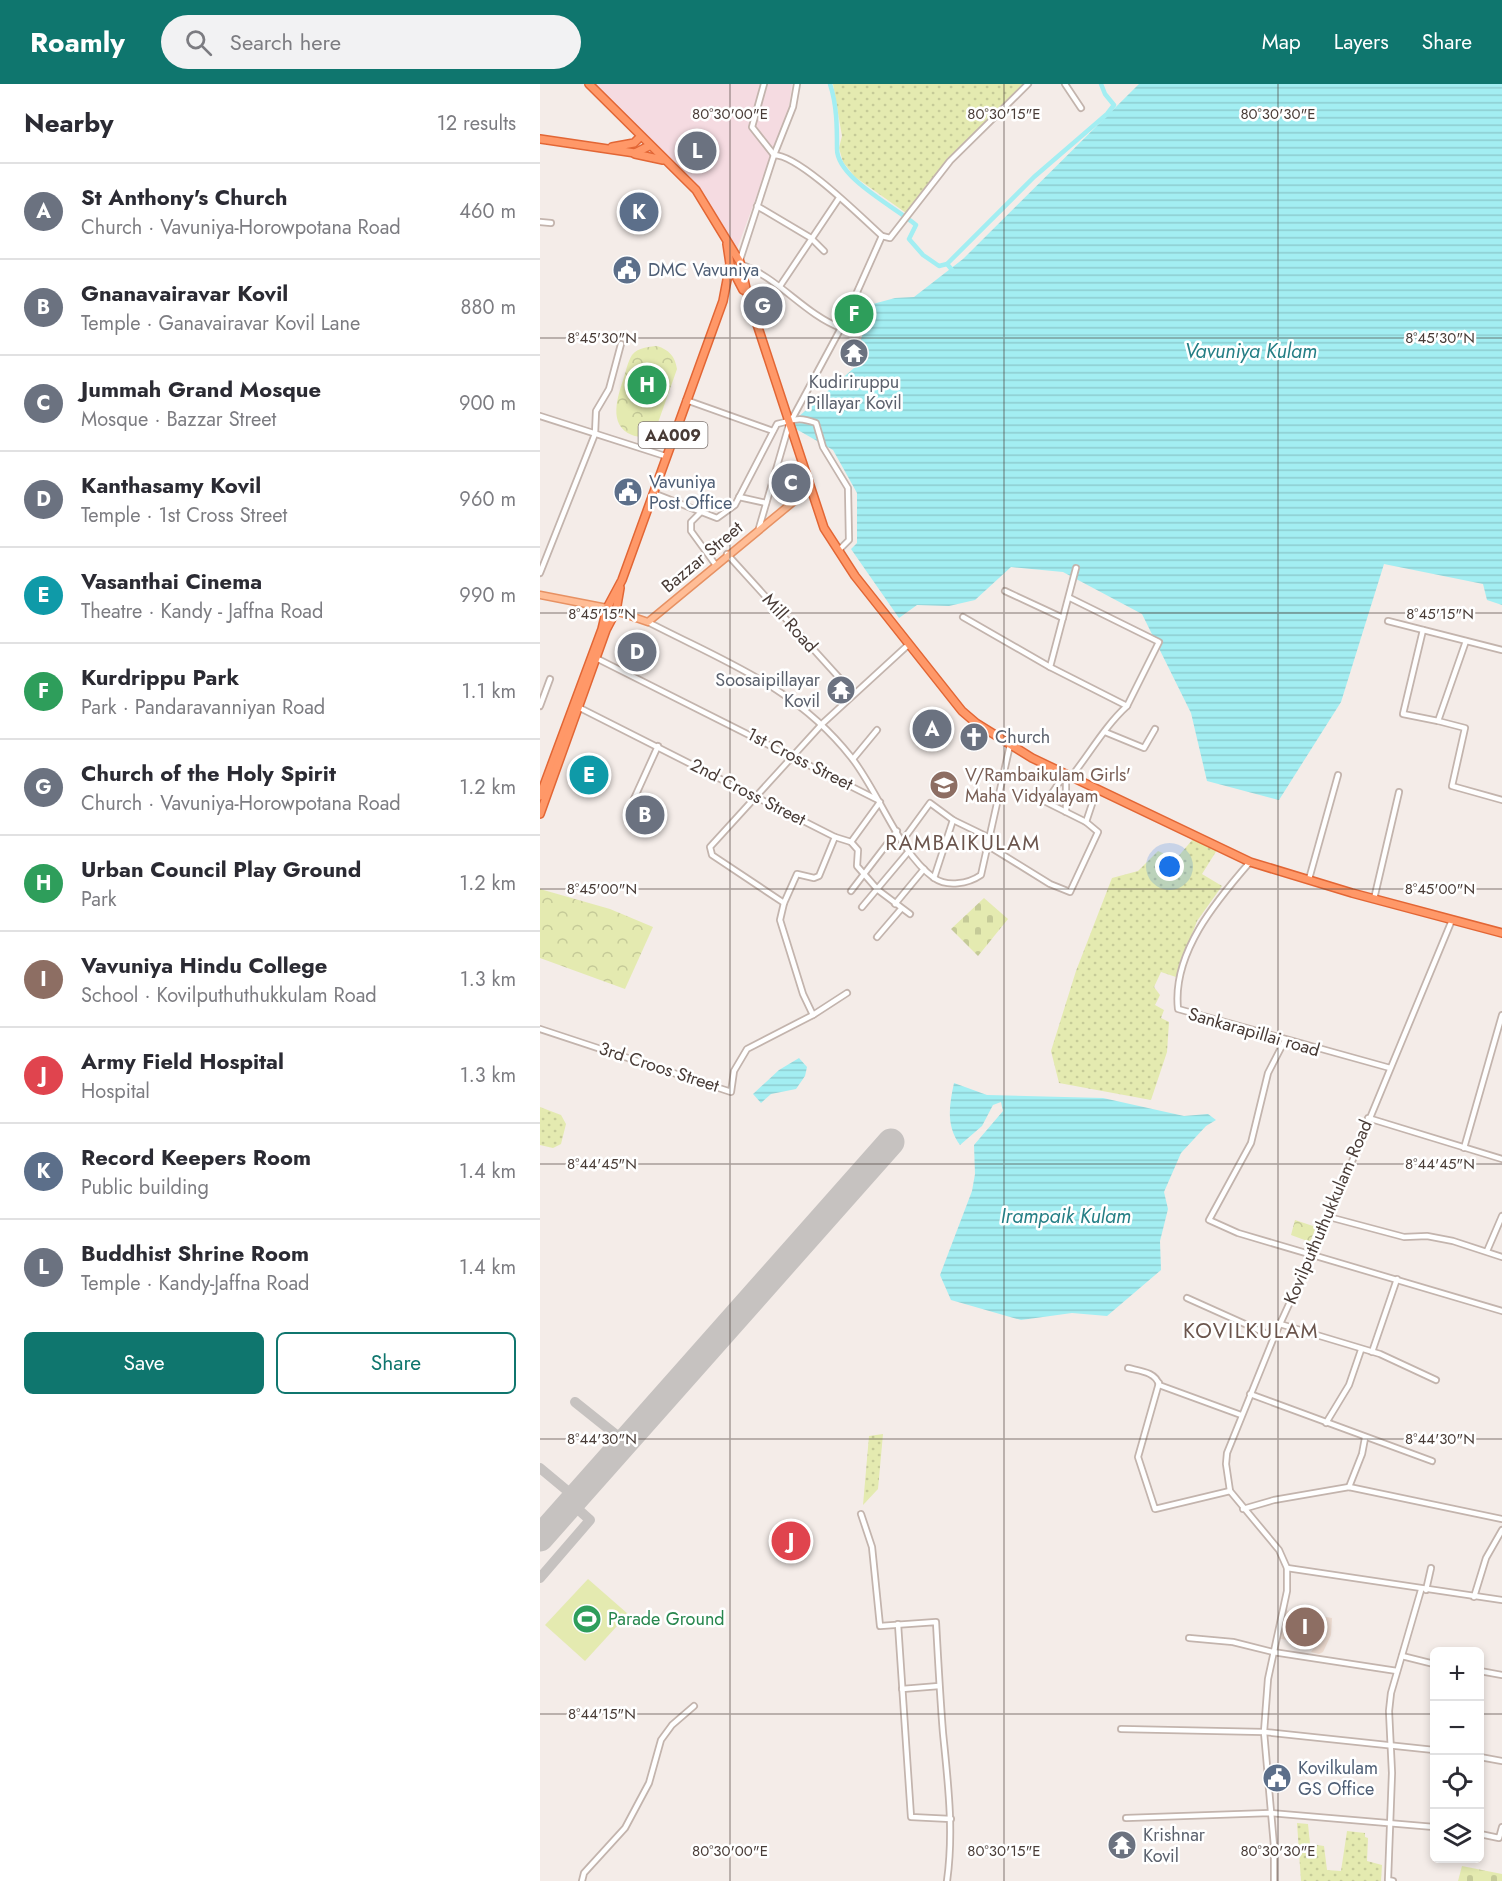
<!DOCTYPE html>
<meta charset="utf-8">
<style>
body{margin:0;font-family:Jost,sans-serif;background:#f2f2f3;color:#2b2b33}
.controls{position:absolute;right:18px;bottom:18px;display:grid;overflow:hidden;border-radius:9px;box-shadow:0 3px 9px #0003}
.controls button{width:54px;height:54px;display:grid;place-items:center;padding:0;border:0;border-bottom:2px solid #e1e1e2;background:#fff;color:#2b2b33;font:30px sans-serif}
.you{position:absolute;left:630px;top:783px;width:21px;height:21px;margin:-15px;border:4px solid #fff;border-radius:50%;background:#1a73e8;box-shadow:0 0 0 9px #1a73e833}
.badge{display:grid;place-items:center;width:39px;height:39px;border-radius:50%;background:#0f766e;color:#fff;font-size:20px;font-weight:700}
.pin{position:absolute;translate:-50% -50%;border:3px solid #fff;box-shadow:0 2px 6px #0006}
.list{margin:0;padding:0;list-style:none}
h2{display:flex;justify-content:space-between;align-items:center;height:78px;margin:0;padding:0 24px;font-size:26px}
h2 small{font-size:20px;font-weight:400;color:#7c7c81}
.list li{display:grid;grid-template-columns:39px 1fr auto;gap:18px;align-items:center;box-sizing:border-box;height:96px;padding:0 24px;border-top:2px solid #e1e1e2}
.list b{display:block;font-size:22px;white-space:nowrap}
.list p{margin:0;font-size:20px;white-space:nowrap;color:#7c7c81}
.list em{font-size:20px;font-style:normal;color:#7c7c81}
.actions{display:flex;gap:12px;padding:18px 24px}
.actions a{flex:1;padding:14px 0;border:2px solid #0f766e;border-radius:9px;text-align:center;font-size:21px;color:#0f766e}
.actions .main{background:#0f766e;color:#fff}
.icon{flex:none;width:33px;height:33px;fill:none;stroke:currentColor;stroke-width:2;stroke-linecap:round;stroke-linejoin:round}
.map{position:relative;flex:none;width:962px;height:1797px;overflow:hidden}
header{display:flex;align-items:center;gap:36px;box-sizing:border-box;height:84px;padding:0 30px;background:#0f766e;color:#fff}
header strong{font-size:28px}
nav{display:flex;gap:33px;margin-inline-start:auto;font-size:21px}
.search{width:420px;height:54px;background:#f2f2f3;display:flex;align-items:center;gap:15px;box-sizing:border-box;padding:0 21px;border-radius:33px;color:#7c7c81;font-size:22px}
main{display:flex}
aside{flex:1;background:#fff}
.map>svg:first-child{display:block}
.education{fill:#eedcd1}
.medical{fill:#f5dbe1}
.grass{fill:url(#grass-dots)}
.forest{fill:url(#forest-crowns)}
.cemetery{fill:url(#cemetery-stones)}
.garden{fill:#e4eab0}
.water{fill:url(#water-rules)}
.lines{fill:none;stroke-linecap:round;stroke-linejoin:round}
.canal{stroke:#a3eef2;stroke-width:4.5}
.taxiway{stroke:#c6c2c0;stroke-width:10}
.runway{stroke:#c6c2c0;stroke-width:27}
.minor-casing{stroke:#c3b4ad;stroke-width:8}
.major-casing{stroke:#e79163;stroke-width:9}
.highway-casing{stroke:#e26635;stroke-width:10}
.minor{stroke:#fff;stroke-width:4.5}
.major{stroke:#ffbd96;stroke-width:6}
.highway{stroke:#ff9868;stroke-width:7}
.ticks{fill:none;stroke:#483b36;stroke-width:1.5;stroke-opacity:0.45}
.labels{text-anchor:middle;stroke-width:5;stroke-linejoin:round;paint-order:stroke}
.shield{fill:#fff;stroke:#7f7672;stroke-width:1.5}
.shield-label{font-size:16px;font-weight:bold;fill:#483b36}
.service-label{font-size:18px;fill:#4e5e75;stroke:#fff;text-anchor:start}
.worship-label{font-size:18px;fill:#5b616d;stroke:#fff;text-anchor:start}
.street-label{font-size:18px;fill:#483b36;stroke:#fff}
.education-label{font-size:18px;fill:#785e54;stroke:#fff;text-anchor:start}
.leisure-label{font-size:18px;fill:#27864d;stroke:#fff;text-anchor:start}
.water-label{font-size:20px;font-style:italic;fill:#247e85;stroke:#fff}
.quarter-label{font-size:21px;letter-spacing:1.5px;fill:#6b554d;stroke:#fff}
.ticks-label{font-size:15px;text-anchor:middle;fill:#483b36;stroke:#fff;stroke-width:5;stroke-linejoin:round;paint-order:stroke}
</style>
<header>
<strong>Roamly</strong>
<div class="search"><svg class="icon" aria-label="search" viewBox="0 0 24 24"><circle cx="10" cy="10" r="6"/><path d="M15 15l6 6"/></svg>Search here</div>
<nav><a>Map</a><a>Layers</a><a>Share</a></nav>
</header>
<main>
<aside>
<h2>Nearby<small>12 results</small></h2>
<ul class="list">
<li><span class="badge" style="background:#6b7280">A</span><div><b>St Anthony's Church</b><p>Church · Vavuniya-Horowpotana Road</p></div><em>460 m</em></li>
<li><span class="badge" style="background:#6b7280">B</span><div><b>Gnanavairavar Kovil</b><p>Temple · Ganavairavar Kovil Lane</p></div><em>880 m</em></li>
<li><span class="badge" style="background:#6b7280">C</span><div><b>Jummah Grand Mosque</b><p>Mosque · Bazzar Street</p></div><em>900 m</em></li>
<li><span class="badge" style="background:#6b7280">D</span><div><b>Kanthasamy Kovil</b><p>Temple · 1st Cross Street</p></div><em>960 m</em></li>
<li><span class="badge" style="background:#0f9aa8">E</span><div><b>Vasanthai Cinema</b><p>Theatre · Kandy - Jaffna Road</p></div><em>990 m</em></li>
<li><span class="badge" style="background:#2e9e5b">F</span><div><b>Kurdrippu Park</b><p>Park · Pandaravanniyan Road</p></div><em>1.1 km</em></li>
<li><span class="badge" style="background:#6b7280">G</span><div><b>Church of the Holy Spirit</b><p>Church · Vavuniya-Horowpotana Road</p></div><em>1.2 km</em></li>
<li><span class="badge" style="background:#2e9e5b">H</span><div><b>Urban Council Play Ground</b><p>Park</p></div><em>1.2 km</em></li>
<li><span class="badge" style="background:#8d6e63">I</span><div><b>Vavuniya Hindu College</b><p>School · Kovilputhuthukkulam Road</p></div><em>1.3 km</em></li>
<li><span class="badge" style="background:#e0444e">J</span><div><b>Army Field Hospital</b><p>Hospital</p></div><em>1.3 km</em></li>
<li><span class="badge" style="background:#5c6f8a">K</span><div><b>Record Keepers Room</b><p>Public building</p></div><em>1.4 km</em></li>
<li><span class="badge" style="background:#6b7280">L</span><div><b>Buddhist Shrine Room</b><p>Temple · Kandy-Jaffna Road</p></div><em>1.4 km</em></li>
</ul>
<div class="actions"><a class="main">Save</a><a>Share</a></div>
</aside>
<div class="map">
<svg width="962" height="1797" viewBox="0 0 962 1797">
<defs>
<pattern id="grass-dots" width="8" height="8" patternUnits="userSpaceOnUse" patternTransform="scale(1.5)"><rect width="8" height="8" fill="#e4eab0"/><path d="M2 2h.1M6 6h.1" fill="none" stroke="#c5ca98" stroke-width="1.8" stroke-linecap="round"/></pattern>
<pattern id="forest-crowns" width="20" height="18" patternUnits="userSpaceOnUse" patternTransform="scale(1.5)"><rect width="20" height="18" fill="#e4eab0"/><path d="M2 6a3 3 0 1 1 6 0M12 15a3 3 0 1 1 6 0" fill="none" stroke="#c5ca98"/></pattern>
<pattern id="cemetery-stones" width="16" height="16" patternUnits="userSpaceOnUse" patternTransform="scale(1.5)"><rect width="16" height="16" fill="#e4eab0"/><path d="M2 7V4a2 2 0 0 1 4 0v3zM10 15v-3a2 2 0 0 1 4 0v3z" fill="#c5ca98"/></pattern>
<pattern id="water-rules" width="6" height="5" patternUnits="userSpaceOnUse" patternTransform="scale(1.5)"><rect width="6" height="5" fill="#a3eef2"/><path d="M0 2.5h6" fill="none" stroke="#8ecdd0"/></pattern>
</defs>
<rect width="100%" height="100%" fill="#f4ece8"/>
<!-- education -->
<polygon class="education" points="744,1526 792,1534 791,1551 783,1568 779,1570 771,1568 776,1561 736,1554"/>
<!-- medical -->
<polygon class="medical" points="52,0 252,0 249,24 197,165 160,107"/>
<!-- grass -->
<g class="grass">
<polygon points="293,0 484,0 409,74 366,129 315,93 303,78 299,64 302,52"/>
<polygon points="653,755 677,766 662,790 682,802 657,837 636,893 621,888 614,903 620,911 615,921 624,926 621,934 629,938 627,968 611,1016 519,999 511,967 536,887 572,794 598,787 618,767 636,775"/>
<polygon points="0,1023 21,1031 26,1040 21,1060 13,1064 0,1061"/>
<polygon points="343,1350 338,1405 323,1421 329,1352"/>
<polygon points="757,1739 768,1740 770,1760 784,1762 787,1786 801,1787 807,1747 825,1749 825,1753 828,1754 827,1777 842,1781 841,1797 761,1797"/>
</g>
<!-- forest -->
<g class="forest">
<polygon points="312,222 328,237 315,252 304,240"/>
<path d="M 117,262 C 129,266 135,272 137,285 L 114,350 C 107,354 100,354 92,351 C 67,341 78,312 84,293 C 86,287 88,277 92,271 C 99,263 108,263 117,262 Z"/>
<polygon points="0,805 70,825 113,843 85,905 0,874"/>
<polygon points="755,1136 776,1143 770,1158 751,1151"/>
</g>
<!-- cemetery -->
<g class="cemetery">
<polygon points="444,814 468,835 438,872 411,845"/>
<polygon points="922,1782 962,1790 962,1797 918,1797"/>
</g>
<!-- garden -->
<polygon class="garden" points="48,1495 88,1530 45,1577 5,1541"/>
<!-- water -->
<g class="water">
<polygon points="599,0 962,0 962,521 947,516 943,500 844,480 801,618 739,716 667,697 651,629 602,530 523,488 471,483 435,516 409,522 377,521 359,534 311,465 317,459 317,409 293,366 249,341 322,277 319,261 333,220 355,214 374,213 423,175"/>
<polygon points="259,974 267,983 265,992 256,1005 231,1010 221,1019 213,1010 239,986"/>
<path d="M 414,999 L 447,1011 L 563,1014 L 644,1032 L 668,1030 L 676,1036 L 666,1042 L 641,1069 L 624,1108 L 628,1125 L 620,1157 L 621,1186 L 567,1232 L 532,1229 L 481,1236 L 411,1216 L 400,1191 L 432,1107 L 435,1090 L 434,1061 L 463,1027 L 461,1018 L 453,1021 L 442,1042 L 420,1061 C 406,1042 409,1022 414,999 Z"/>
</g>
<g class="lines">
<!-- canal -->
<g class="canal">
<path d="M 290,0 C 297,21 297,44 297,65 C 297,94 355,123 376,141 L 369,155 L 383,171 L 399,182 L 407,180"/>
<polyline points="413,187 407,180 494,93 567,30 574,21 565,10 561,0"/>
</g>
<!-- taxiway -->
<g class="taxiway">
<polyline points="35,1318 85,1358"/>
<polyline points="0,1384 36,1414"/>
<polyline points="0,1494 50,1436 31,1419"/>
</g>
<!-- runway -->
<polyline class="runway" points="0,1454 351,1058"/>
<!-- minor casing -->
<g class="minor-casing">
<g id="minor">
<path d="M 224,0 L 212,43 L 234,71 C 259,71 321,133 342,152 L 350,154 L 410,77 L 488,0"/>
<polyline points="525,0 541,24"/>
<polyline points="217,122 271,154 284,167"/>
<polyline points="0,138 11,139"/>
<polyline points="200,176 234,71 253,23 257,0"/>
<path d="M 200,180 C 238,193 264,230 301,244"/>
<polyline points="240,202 299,114"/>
<polyline points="146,316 233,347"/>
<polyline points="0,332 125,372"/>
<polyline points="252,335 301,244 342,152"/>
<path d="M 113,409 L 177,434 L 195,421 L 237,340 C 256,336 256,332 276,339 L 283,363 L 308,404 L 309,456 L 298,467"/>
<polyline points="199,413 226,419"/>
<polyline points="161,428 151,438 151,447 175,480"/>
<polyline points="219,444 249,341"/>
<polyline points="187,470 313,609"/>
<polyline points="0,489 55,350 56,327 69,305 81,260"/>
<polyline points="465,507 523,534"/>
<polyline points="530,514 619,558 587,622"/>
<polyline points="423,533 510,583"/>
<polyline points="848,537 962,566"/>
<path d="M 108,538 C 185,578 256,603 311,673 C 339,708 359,769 394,794 C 407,803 428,800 441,791 L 470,661"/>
<polyline points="883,546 863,630 898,637"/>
<polyline points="926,557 898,637 925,644 912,702 962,716"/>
<polyline points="54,573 336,715"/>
<polyline points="0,622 10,595"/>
<polyline points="38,623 295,753 279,792 274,794 257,790 244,819"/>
<polyline points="565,648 604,664 615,645"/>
<polyline points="313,675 337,646"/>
<path d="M 531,693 C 550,669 565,642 587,622 L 510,583 L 536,484"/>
<polyline points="340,718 311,758 318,766 317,782 338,806 370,830"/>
<polyline points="526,728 526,690"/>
<polyline points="546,738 557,705"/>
<polyline points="115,746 88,728 118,662"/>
<polyline points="295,753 311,758"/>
<polyline points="363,756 390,719 413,736 448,753"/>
<polyline points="447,761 510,800 530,808 558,748 546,738 506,718 525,690"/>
<path d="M 710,778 C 676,817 632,869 638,925 L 850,984"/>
<polyline points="394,794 413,736"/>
<polyline points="769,795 798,691"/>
<polyline points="311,807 357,747"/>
<polyline points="834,815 859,708"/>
<polyline points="355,820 384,785"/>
<polyline points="322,823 369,767"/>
<polyline points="337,853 361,825"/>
<polyline points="273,931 263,910 240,836 244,819 172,771 170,763 283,639 368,561"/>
<polyline points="0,945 191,1008 194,987 207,965 273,931 307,909"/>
<polyline points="745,956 728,989 711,1059 669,1136 698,1149 962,1227"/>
<polyline points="828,1034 962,1075"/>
<polyline points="924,1064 962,931"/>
<polyline points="789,1133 864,1153 887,1152 913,1157 962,1173"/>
<polyline points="947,1167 962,1132"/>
<polyline points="647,1214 734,1253"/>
<polyline points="740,1240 840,1270 896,1296"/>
<polyline points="832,1268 857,1195"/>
<path d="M 588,1284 C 600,1287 616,1288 619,1301 L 701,1331"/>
<polyline points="619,1299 598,1373 615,1425 690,1407"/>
<polyline points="710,1310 892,1377"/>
<polyline points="786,1339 809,1301 821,1266"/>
<polyline points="809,1403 822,1370 825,1354"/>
<polyline points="703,1425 734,1416 809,1403 962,1435"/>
<path d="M 321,1430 L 332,1463 L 340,1542 L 396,1538 C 398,1575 400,1612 403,1649 C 408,1699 414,1747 407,1797"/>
<polyline points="747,1484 962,1516"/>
<polyline points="886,1506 891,1484"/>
<polyline points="934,1513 946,1474 962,1446"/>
<polyline points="358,1540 371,1733 411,1735"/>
<polyline points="649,1554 693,1558 733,1568 857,1587"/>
<polyline points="862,1572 894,1580"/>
<polyline points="940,1587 962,1591"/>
<polyline points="362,1605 399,1602"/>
<polyline points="581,1645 724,1648 894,1666"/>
<polyline points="940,1673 962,1677"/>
<polyline points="586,1734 730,1729 894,1743"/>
<polyline points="940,1750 959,1754 962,1743"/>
<polyline points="42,1797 44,1789 85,1744 109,1699 121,1656 132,1641 154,1622"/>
<polyline points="734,1797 734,1762 724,1648 728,1595 747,1507 747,1484 739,1466 690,1407 686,1380 687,1369 734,1253 789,1133 912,836"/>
<polyline points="853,1797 848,1796 852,1689 849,1627 851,1609 881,1506"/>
</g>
</g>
<!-- major casing -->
<g class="major-casing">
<polyline id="major" points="0,511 67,524 108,538 270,404"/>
</g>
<!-- highway casing -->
<g class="highway-casing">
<g id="highway">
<polyline points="49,0 156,106 200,178 208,213 284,444 315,492 422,627 436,639 492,674 710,778 812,809 962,849"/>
<polyline points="0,55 95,69 109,62"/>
<polyline points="72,63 94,59 100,53"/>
<polyline points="95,70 123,76"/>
<polyline points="190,181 203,206"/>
<polyline points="0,712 62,545 67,524 82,496 183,217 190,180 187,160"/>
<polyline points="0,730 66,546 76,527 80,504"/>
</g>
</g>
<!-- minor -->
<use href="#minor" class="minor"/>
<!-- major -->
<use href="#major" class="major"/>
<!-- highway -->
<use href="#highway" class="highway"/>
</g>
<!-- ticks -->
<path class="ticks" d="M 190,0 L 190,1797M 464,0 L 464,1797M 738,0 L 738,1797M 0,254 L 962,254M 0,529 L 962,529M 0,805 L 962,805M 0,1080 L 962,1080M 0,1355 L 962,1355M 0,1630 L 894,1630M 940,1630 L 962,1630"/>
<!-- icons -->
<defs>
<g id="civic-disc" transform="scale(1.5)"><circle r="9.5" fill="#5c6f8a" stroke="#fff"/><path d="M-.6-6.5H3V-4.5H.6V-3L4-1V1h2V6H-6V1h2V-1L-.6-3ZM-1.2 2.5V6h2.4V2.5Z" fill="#fff"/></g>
<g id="temple-disc" transform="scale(1.5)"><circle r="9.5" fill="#6b7280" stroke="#fff"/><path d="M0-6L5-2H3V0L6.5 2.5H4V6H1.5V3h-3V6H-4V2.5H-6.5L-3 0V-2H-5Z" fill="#fff"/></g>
<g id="church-disc" transform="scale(1.5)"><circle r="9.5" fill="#6b7280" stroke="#fff"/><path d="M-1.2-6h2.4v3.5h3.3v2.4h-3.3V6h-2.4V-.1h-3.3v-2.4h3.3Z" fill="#fff"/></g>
<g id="school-disc" transform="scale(1.5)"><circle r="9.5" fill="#8d6e63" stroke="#fff"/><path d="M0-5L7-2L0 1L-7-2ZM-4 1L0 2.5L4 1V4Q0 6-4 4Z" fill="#fff"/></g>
<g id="stadium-disc" transform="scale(1.5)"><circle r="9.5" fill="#2e9e5b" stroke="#fff"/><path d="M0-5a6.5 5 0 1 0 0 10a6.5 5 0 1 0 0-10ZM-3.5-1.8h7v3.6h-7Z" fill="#fff"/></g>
</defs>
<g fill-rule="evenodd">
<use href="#civic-disc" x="87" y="186"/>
<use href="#temple-disc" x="314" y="269"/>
<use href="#civic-disc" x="88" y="408"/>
<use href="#temple-disc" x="301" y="606"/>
<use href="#church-disc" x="434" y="653"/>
<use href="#school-disc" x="404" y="701"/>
<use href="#stadium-disc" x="47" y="1535"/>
<use href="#civic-disc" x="737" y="1694"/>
<use href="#temple-disc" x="582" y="1761"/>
</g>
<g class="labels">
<!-- shield labels -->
<rect class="shield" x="98.5" y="338" width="69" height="26" rx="4.5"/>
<g class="shield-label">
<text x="133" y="357">AA009</text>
</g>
<!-- service labels -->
<g class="service-label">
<text x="108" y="192">DMC Vavuniya</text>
<text x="109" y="404">Vavuniya<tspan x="109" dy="21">Post Office</tspan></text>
<text x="758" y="1690">Kovilkulam<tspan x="758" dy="21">GS Office</tspan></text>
</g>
<!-- worship labels -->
<g class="worship-label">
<text x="314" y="304" text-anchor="middle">Kudiriruppu<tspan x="314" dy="21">Pillayar Kovil</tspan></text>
<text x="280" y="602" text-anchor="end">Soosaipillayar<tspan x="280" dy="21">Kovil</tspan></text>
<text x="455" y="659">Church</text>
<text x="603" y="1757">Krishnar<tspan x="603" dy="21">Kovil</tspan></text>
</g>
<!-- street labels -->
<g class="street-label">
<text transform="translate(162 473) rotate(-40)" y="6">Bazzar Street</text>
<text transform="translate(250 539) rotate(48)" y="6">Mill Road</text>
<text transform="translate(260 675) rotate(27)" y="6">1st Cross Street</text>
<text transform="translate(208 708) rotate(27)" y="6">2nd Cross Street</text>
<text transform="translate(714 948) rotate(16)" y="6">Sankarapillai road</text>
<text transform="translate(119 983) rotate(18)" y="6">3rd Croos Street</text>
<text transform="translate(788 1128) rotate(-67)" y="6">Kovilputhuthukkulam Road</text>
</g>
<!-- education labels -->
<g class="education-label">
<text x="425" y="697">V/Rambaikulam Girls'<tspan x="425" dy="21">Maha Vidyalayam</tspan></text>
</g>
<!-- leisure labels -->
<g class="leisure-label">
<text x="68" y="1541">Parade Ground</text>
</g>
<!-- water labels -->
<g class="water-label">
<text x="711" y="274">Vavuniya Kulam</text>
<text x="526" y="1139">Irampaik Kulam</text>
</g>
<!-- quarter labels -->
<g class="quarter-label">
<text x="423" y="766">RAMBAIKULAM</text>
<text x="711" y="1254">KOVILKULAM</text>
</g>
</g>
<g class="ticks-label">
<text x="190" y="35">80°30'00"E</text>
<text x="464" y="35">80°30'15"E</text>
<text x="738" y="35">80°30'30"E</text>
<text x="62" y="259">8°45'30"N</text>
<text x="900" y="259">8°45'30"N</text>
<text x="62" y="535">8°45'15"N</text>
<text x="900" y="535">8°45'15"N</text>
<text x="62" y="810">8°45'00"N</text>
<text x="900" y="810">8°45'00"N</text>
<text x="62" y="1085">8°44'45"N</text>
<text x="900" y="1085">8°44'45"N</text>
<text x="62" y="1360">8°44'30"N</text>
<text x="900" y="1360">8°44'30"N</text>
<text x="62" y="1635">8°44'15"N</text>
<text x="190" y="1772">80°30'00"E</text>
<text x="464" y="1772">80°30'15"E</text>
<text x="738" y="1772">80°30'30"E</text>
</g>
</svg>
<div class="controls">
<button>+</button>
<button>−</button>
<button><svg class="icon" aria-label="locate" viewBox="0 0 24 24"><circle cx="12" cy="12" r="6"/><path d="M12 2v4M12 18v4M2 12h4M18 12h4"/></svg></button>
<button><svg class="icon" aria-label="layers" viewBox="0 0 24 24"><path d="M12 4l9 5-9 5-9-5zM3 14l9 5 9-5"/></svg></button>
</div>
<div class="you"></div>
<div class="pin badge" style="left:392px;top:645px;background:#6b7280">A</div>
<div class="pin badge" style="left:105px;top:731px;background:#6b7280">B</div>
<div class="pin badge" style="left:251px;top:399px;background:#6b7280">C</div>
<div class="pin badge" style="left:97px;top:568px;background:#6b7280">D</div>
<div class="pin badge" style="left:49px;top:691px;background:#0f9aa8">E</div>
<div class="pin badge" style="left:314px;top:230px;background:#2e9e5b">F</div>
<div class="pin badge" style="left:223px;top:222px;background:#6b7280">G</div>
<div class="pin badge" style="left:107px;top:301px;background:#2e9e5b">H</div>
<div class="pin badge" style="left:765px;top:1543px;background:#8d6e63">I</div>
<div class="pin badge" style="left:251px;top:1457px;background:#e0444e">J</div>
<div class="pin badge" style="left:99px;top:128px;background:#5c6f8a">K</div>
<div class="pin badge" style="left:157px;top:67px;background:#6b7280">L</div>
</div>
</main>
